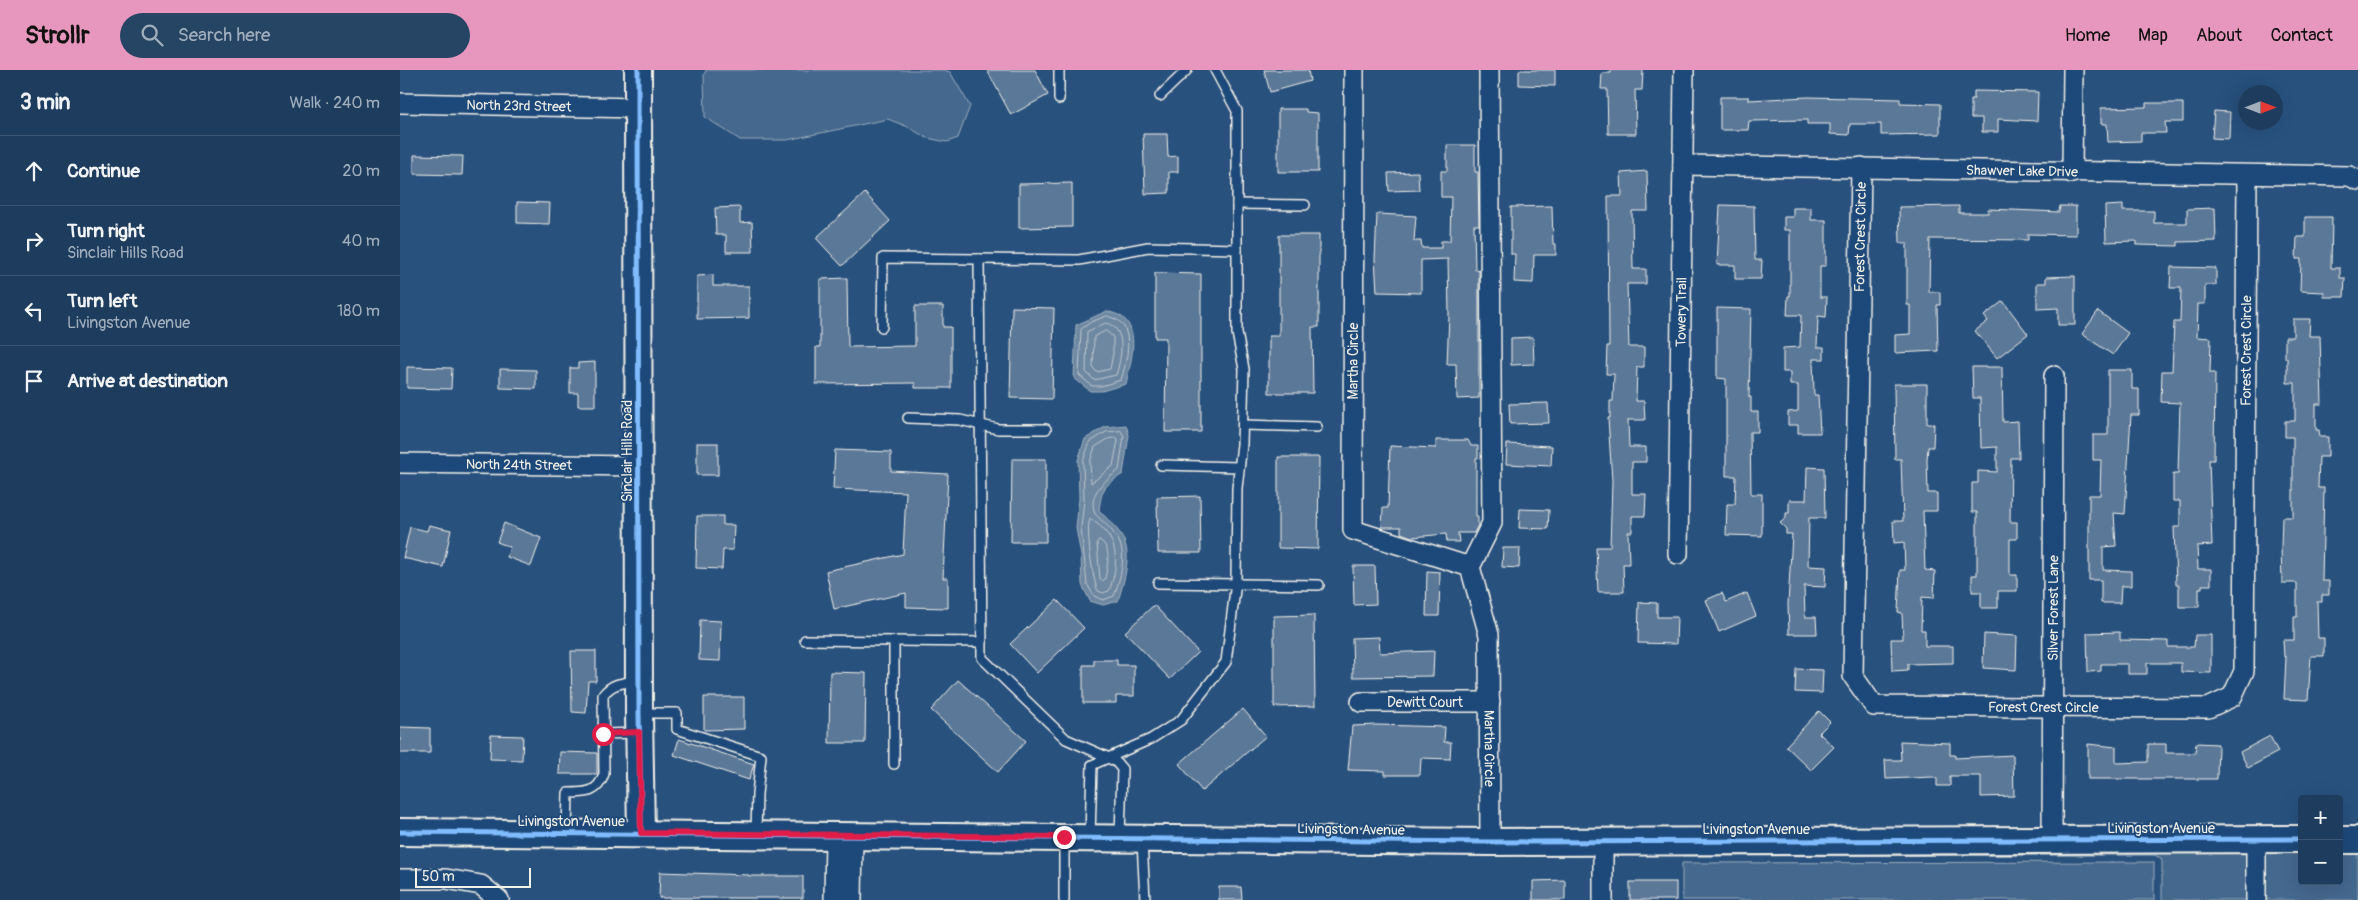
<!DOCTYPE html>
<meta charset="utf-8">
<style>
body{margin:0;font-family:Pangolin,sans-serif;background:#264464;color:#f1f3f6}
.controls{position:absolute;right:15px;bottom:15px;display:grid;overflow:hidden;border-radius:5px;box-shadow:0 5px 20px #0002}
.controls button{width:45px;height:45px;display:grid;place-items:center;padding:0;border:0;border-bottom:1px solid #3c5673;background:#1e3d5e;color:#f1f3f6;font:25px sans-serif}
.compass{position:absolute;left:1838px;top:15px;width:45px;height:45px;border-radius:50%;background:#1e3d5e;box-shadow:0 5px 20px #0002;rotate:90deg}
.scale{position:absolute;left:15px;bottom:12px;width:116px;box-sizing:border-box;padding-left:5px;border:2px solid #f4f1e8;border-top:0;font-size:14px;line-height:18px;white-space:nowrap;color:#f4f1e8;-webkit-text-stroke:4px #1f4a7a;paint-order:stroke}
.stop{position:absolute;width:15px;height:15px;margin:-11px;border:4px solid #e11d48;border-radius:50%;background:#fff}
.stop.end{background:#e11d48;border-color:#fff;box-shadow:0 1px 5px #0008}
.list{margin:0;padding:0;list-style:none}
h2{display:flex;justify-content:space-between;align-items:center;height:65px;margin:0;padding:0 20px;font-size:21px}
h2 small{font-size:16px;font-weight:400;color:#a1aebc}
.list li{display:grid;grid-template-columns:32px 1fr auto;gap:15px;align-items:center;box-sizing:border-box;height:70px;padding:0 20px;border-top:1px solid #3c5673}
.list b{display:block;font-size:19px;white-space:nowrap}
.list p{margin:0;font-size:16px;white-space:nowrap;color:#a1aebc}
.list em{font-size:16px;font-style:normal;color:#a1aebc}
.icon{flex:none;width:28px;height:28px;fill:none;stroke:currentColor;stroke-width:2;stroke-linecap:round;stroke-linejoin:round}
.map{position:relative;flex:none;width:1958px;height:830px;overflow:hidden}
header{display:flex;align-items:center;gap:30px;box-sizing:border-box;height:70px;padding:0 25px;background:#e797bd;color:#111}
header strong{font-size:24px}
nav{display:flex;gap:28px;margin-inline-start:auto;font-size:18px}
.search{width:350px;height:45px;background:#264464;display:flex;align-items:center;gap:12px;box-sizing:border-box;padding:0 18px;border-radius:28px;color:#a1aebc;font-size:19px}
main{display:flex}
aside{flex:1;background:#1e3d5e}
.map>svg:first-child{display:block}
.green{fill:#45688e;stroke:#9cacbb}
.water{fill:#6e88a2;stroke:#a4b2be}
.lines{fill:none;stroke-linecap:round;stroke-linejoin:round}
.shore{stroke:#bec7cc;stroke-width:1}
.building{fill:#5b7899;stroke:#f4f1e8}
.lane-casing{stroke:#f4f1e8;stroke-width:12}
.street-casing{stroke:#f4f1e8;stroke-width:22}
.secondary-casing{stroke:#f4f1e8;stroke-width:30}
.lane{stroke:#1f4a7a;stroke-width:9}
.street{stroke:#1f4a7a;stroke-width:19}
.secondary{stroke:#1f4a7a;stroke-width:26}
.cycleway-casing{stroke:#1f4a7a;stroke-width:8}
.cycleway{stroke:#80bcff;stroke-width:5}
.route{stroke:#e11d48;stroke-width:6}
.labels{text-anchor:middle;stroke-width:4;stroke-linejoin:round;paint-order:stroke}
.street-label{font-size:14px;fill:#f4f1e8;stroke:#1f4a7a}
</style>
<header>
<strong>Strollr</strong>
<div class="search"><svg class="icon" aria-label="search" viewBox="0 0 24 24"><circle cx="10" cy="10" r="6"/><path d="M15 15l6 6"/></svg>Search here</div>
<nav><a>Home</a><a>Map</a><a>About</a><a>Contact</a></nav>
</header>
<main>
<aside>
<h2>3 min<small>Walk · 240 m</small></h2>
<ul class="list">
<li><svg class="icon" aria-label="ahead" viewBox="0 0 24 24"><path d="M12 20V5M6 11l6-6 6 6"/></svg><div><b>Continue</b></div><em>20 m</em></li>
<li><svg class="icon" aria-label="right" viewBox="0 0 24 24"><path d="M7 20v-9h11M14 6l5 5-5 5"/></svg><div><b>Turn right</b><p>Sinclair Hills Road</p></div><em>40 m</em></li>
<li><svg class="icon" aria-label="left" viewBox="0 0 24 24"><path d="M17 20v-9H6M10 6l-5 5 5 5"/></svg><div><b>Turn left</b><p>Livingston Avenue</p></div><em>180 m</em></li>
<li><svg class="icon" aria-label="arrive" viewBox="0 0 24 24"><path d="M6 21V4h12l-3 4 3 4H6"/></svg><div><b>Arrive at destination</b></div></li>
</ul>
</aside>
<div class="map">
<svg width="1958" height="830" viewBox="0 0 1958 830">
<rect width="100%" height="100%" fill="#28517e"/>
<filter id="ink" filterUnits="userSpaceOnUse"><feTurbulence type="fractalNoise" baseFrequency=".02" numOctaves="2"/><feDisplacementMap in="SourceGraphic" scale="10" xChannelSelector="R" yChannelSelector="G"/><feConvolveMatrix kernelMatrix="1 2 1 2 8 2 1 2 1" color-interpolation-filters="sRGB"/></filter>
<g filter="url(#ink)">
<!-- green -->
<g class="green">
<polygon points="306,0 544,0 550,2 570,36 558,68 547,72 527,68 508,57 488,49 387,70 340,70 305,47 304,5"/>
<polygon points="1847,777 1847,830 1762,830 1762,792 1761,788 1754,785 1282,786 1282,779"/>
<polygon points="1865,777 1902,777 1902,811 1939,811 1939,778 1958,778 1958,830 1865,830"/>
<polygon points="1754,792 1754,830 1282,830 1282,793"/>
</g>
<!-- water -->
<g class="water">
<path d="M 707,241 C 712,243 718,244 722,247 C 741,261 730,295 726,314 L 702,321 L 690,321 L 674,308 L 676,255 Z"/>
<path d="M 726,355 L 729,365 L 723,404 C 704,416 702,418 699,440 C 706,448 714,455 720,463 C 734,482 724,511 718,531 L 703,535 L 690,531 L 682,515 L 681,486 L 676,458 L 679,429 L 678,390 L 685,369 L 705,357 Z"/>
</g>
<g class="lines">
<!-- shore -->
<g class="shore">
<path d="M 707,246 C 710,247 716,249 719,251 C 734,263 726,295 721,310 L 701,316 L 692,316 L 679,305 L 681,259 L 691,252 Z"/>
<path d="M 706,253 C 728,258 721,289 716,305 L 694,310 L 686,302 L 687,262 Z"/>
<polygon points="706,261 713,267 713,284 710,299 697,302 693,298 694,267"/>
<path d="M 721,361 L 724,366 L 719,400 C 705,411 687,423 695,444 C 702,451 712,459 717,468 C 728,484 720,509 714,526 L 703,530 L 694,526 L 687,514 L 681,458 L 684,430 L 683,391 L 690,372 L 706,362 Z"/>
<polygon points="716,368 718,370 713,396 691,413 690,392 695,377 708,369"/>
<path d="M 690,449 C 719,465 720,493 709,521 L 703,523 L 698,521 C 693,512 685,457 690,449 Z"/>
<path d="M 699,470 C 713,477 707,496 705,509 L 703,511 L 700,509 L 697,473 Z"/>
</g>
</g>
<!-- building -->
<g class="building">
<polygon points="587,0 635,0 648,25 611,45"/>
<polygon points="864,0 908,0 910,11 870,22"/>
<polygon points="1119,0 1155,0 1155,16 1119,15"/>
<polygon points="1211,0 1243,0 1242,20 1235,20 1236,64 1208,64 1207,19 1201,19 1202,3 1211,3"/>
<polygon points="1574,21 1638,22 1637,51 1598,49 1598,62 1582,62 1582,48 1571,48 1571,29 1574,29"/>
<polygon points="1320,27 1349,27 1349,30 1408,27 1500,29 1500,33 1540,34 1540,64 1481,65 1481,54 1450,54 1449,65 1430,64 1430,54 1407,54 1407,50 1349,51 1348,60 1320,60"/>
<polygon points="1746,33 1783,33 1783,52 1765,52 1766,63 1741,63 1741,71 1708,72 1707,54 1701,54 1701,38 1746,37"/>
<polygon points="878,39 906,39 906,42 918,43 918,102 878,102"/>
<polygon points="1814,41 1830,42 1829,69 1812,68"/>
<polygon points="743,64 767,64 768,87 778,86 778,102 769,102 769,123 745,124"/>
<polygon points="1047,75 1075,75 1075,102 1078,102 1079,155 1074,155 1075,200 1079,199 1079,328 1057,329 1056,294 1047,294 1049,245 1048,189 1021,190 1021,223 977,222 975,189 977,144 1016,146 1014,171 1021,171 1022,178 1041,178 1041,171 1050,171 1051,127 1041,127 1041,101 1047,101"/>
<polygon points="14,85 63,86 62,105 14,104"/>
<polygon points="1247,101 1248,141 1232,141 1233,199 1246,199 1246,214 1227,214 1229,277 1244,277 1244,297 1237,297 1236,331 1244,331 1245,350 1228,350 1229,377 1246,377 1246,392 1232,392 1232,424 1246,424 1245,446 1232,446 1232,462 1228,462 1229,494 1223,494 1224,522 1198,522 1196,477 1210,477 1212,411 1208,348 1210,348 1210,331 1213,331 1214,304 1206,304 1207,276 1209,276 1208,126 1222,126 1221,103"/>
<polygon points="1018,102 1019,120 989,121 988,103"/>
<polygon points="672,113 672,157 619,158 619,114"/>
<polygon points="465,123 490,151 442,196 416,168"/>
<polygon points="117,132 150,133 149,154 117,153"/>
<polygon points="1320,135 1354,136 1355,190 1362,190 1361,209 1335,209 1335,195 1317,195"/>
<polygon points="1723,135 1723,141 1754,141 1754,153 1787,153 1787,139 1815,138 1816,171 1778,172 1778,176 1736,175 1736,171 1706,172 1705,136"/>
<polygon points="1152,136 1153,174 1156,174 1156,185 1134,185 1133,213 1114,212 1115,184 1111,184 1111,137"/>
<polygon points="1559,136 1559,143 1588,143 1588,139 1659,142 1660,136 1676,136 1676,165 1628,164 1628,170 1530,169 1529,222 1540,222 1540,235 1537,235 1538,281 1495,283 1495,265 1510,264 1510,235 1507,235 1507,173 1500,173 1499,137"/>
<polygon points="340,137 340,153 352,152 353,182 326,182 326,165 316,165 315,138"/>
<polygon points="1393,138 1411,138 1411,150 1426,150 1426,196 1420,196 1420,227 1427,227 1426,247 1418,246 1417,277 1424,277 1424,289 1413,289 1414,325 1418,325 1420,363 1398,363 1398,355 1388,355 1388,342 1398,341 1398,315 1390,315 1390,302 1383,302 1383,278 1400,277 1401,245 1387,245 1388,226 1390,226 1390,160 1384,160 1384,147 1393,147"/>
<polygon points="1905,147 1932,147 1931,198 1940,198 1940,208 1945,208 1944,227 1924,227 1924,222 1900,221 1901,189 1896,189 1897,167 1905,167"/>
<polygon points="879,165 919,165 919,257 912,257 913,323 869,323 869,266 879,266"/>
<polygon points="1771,197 1816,198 1816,215 1805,215 1805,234 1798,234 1797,267 1811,268 1810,303 1815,303 1814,390 1809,390 1812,475 1797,476 1798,499 1811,499 1811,515 1802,515 1802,518 1799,518 1799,537 1779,537 1779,515 1776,515 1774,457 1780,457 1780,431 1773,431 1773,404 1778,404 1780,333 1761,332 1762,301 1772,301 1774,252 1780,252 1781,218 1770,218"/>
<polygon points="755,203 801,204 801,362 765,362 766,268 755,268"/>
<polygon points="313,205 313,216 349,216 349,248 297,249 297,206"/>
<polygon points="1675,206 1675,255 1658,255 1658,238 1637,239 1637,213 1646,213 1646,207"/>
<polygon points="447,208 448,277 515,276 515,236 543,236 543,257 551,257 551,318 515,318 515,313 416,314 416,277 420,277 420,209"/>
<polygon points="1603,231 1628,264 1597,288 1575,261 1588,251 1584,246"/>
<polygon points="612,237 654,238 652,329 610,328"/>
<polygon points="1317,238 1351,239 1349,327 1351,327 1351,342 1358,342 1358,362 1350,362 1351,424 1362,424 1362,466 1326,465 1327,434 1335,434 1336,406 1326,406 1326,309 1317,308"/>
<polygon points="1698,241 1728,263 1713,285 1682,264"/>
<polygon points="1893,249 1910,249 1909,266 1920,266 1922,334 1916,334 1916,360 1919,360 1920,367 1928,367 1928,387 1919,387 1918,418 1924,418 1922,511 1929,511 1929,525 1922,525 1922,532 1917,532 1918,568 1924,568 1924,586 1911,586 1908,630 1884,629 1886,587 1884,587 1883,570 1894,570 1894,547 1897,547 1897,513 1882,513 1881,478 1882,447 1893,447 1893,367 1885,367 1885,351 1895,351 1895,313 1887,313 1887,288 1885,288 1885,267 1893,267"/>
<polygon points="1133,267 1134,294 1111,295 1111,268"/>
<polygon points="195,292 195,336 178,336 178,323 170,323 170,298 178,298 178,293"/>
<polygon points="7,297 52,298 51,319 7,318"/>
<polygon points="1572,297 1602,297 1603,352 1618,351 1619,388 1611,388 1610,452 1617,452 1617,469 1610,469 1610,505 1617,505 1617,521 1598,521 1598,538 1581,538 1581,522 1572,522 1572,505 1577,505 1577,442 1572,442 1572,413 1578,413 1578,401 1597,402 1597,377 1581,378 1580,328 1573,328"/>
<polygon points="100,299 136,300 136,319 100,318"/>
<polygon points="1708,300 1732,300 1732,319 1739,319 1739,345 1731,345 1725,444 1714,443 1716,476 1703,477 1703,500 1731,501 1731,516 1721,516 1720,533 1701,533 1701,510 1689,510 1689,425 1700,425 1701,390 1693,390 1693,365 1708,365"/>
<polygon points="1494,314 1527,314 1527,354 1534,354 1533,377 1528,377 1527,390 1528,423 1537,423 1537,441 1523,441 1525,500 1535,501 1534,528 1522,527 1521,560 1525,560 1525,576 1553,576 1553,593 1508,594 1508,600 1492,601 1491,569 1503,569 1502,543 1498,542 1500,500 1505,500 1504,472 1494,473 1493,451 1503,451 1501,389 1495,389"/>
<polygon points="1148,333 1149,353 1110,354 1109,334"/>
<polygon points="1036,370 1068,370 1071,376 1078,376 1078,388 1076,388 1076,446 1078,446 1078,455 1074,463 1058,463 1059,472 1047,472 1046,464 1012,467 1001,463 1001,457 982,457 983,438 988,438 990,376 1036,378"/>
<rect x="297" y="373" width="21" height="32"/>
<polygon points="1107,374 1152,376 1151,396 1106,394"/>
<polygon points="435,380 491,382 491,401 548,404 543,508 548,508 548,538 506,537 506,523 434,539 426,501 503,484 506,422 433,419"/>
<polygon points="878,387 919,387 918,479 878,478"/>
<polygon points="612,389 646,389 646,472 611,472"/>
<polygon points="1407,397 1424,398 1425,448 1409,448 1408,496 1426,497 1425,517 1404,516 1405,547 1416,547 1417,564 1389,564 1388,534 1392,464 1386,464 1386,459 1380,453 1386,448 1386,443 1389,443 1389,430 1406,430"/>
<polygon points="800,426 801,483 758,483 757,427"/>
<polygon points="1120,439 1149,440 1148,459 1119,458"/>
<polygon points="297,446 323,446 323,455 334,455 333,480 323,480 322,499 296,498"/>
<polygon points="104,453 141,468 131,496 107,487 110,477 97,472"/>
<polygon points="29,455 51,460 43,497 3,488 10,457 27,461"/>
<polygon points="1103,478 1120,478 1119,498 1102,497"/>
<polygon points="953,496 975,496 976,534 954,535"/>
<polygon points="1027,501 1040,502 1039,546 1026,546"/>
<polygon points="1322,523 1326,532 1347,523 1356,546 1319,562 1306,530"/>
<polygon points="657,530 684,558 637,603 610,574"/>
<polygon points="1239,532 1257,533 1257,547 1277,547 1276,574 1238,573"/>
<polygon points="754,535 798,582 770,609 725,562"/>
<polygon points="914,545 915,636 874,637 874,546"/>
<polygon points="300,550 321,551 320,591 299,590"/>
<polygon points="1720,562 1720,570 1768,571 1768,577 1794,577 1795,565 1811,565 1811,603 1781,602 1781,593 1747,593 1747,604 1728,604 1728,594 1701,594 1701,601 1688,602 1687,563"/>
<polygon points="1584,564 1617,566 1616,600 1583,598"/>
<polygon points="979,567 980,583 1034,581 1033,606 953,607 952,568"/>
<polygon points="171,581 196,581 196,611 188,611 186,643 172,642"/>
<polygon points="694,590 717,590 717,595 734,595 734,626 716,626 716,633 683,633 683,595 694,595"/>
<polygon points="1396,599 1423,600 1422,623 1395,622"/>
<polygon points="430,602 466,603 465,673 429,673"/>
<polygon points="558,610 626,671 598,702 531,640"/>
<polygon points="304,627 344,627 344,659 304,660"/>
<polygon points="843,639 866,666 802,721 779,694"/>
<polygon points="1419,641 1430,652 1419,663 1434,677 1411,700 1386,676"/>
<polygon points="978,655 1045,657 1044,672 1051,672 1050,689 1021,688 1020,705 985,705 985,701 948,700 952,656"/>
<polygon points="0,657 30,658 30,683 0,683"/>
<polygon points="91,665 123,666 122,690 90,689"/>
<polygon points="1870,666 1878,682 1848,698 1840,682"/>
<polygon points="279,669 354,694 349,710 274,685"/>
<polygon points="1500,671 1550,673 1550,685 1555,685 1555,688 1613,685 1614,726 1581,727 1581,706 1550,706 1550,716 1537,716 1537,709 1533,707 1486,709 1485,690 1501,690"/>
<polygon points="1796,673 1818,674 1817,709 1688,709 1688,674 1716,677 1716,693 1748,692 1748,674 1766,674 1766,683 1795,683"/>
<polygon points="160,682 197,683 197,704 159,704"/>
<polygon points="260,802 349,805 349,806 403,806 403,828 259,828"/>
<polygon points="1165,810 1165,830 1133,830 1133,811"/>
<rect x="1230" y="812" width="46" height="18"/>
<polygon points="819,817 841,817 842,830 819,830"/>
</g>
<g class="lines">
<!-- lane casing -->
<g class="lane-casing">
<g id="lane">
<polyline points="659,0 659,29"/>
<polyline points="760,26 787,0"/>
<polyline points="837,134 905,135"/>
<polyline points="579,189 582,588 666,669 707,687 716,692 722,699 720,767"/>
<polyline points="482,257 483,188 679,190 748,177 837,179"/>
<polyline points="508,348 560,350 598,359 646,359"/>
<polyline points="843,355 917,357"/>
<polyline points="761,395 839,397"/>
<polyline points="758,513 919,515"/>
<polyline points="405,570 582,572"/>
<polyline points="242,643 277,643 277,659 361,686 357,724 356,764"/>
<polyline points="203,664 238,663"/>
<polyline points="494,694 494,571"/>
<path d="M 167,762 L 168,723 C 186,723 198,723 204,704 L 203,625 C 212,613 222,613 236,611"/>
<polyline points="690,767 692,695 751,669 781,650 826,592 836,512 837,418 842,374 844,299 837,263 837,41 815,0"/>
<polyline points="664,770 664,830"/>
<polyline points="742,771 745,830"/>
</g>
</g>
<!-- street casing -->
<g class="street-casing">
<g id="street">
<polyline points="954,0 953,460 1070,497 1092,453 1089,0"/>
<path id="s1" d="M 0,33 L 239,38"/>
<path id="s2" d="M 1283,95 L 1949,106 L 1958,110"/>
<path id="s3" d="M 1461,97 L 1453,606 L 1474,636 L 1808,638 L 1832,627 L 1844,601 L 1847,105"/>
<polyline points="1672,103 1673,0"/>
<path id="s4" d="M 0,393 L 238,396"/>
<path id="s5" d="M 1278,484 L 1284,0"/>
<path id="s6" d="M 1070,497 L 1089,565 L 1090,772"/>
<path id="s7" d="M 961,632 L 1090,632"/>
<path id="s8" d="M 1652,770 L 1654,306"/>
<polyline points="0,809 46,809 81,815 99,830"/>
<polyline points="434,830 435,766"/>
<polyline points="452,830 453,766"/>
<polyline points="1203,830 1203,771"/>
<polyline points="1856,830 1856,769"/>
</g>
</g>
<!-- secondary casing -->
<g class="secondary-casing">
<g id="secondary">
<polyline points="238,0 239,643 241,763"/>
<polyline points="0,762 1090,772 1902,769"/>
<polyline points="1939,770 1958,770"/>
</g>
</g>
<!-- lane -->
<use href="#lane" class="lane"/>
<!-- street -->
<use href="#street" class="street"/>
<!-- secondary -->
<use href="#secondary" class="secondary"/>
<!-- cycleway casing -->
<g class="cycleway-casing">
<g id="cycleway">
<polyline points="238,0 239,643 241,763"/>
<polyline points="0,762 1090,772 1902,769"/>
</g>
</g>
<!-- cycleway -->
<use href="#cycleway" class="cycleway"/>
</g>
</g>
<g class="lines" filter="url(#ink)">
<!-- route -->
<polyline class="route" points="203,664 239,662 241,763 664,767"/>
</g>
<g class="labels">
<!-- street labels -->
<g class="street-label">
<text dy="5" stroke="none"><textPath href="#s1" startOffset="119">North 23rd Street</textPath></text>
<text dy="5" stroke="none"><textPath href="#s2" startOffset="339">Shawver Lake Drive</textPath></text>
<text transform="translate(1460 167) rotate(-89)" y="5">Forest Crest Circle</text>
<text dy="5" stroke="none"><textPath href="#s5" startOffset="242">Towery Trail</textPath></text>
<text dy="5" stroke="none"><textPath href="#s3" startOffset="1255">Forest Crest Circle</textPath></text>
<text transform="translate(953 291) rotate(-90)" y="5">Martha Circle</text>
<text transform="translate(227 381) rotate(-90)" y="5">Sinclair Hills Road</text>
<text dy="5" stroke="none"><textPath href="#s4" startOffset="119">North 24th Street</textPath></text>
<text dy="5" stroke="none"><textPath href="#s8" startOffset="232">Silver Forest Lane</textPath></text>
<text dy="5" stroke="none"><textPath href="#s7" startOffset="64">Dewitt Court</textPath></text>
<text dy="5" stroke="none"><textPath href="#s3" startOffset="715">Forest Crest Circle</textPath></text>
<text dy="5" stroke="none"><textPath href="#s6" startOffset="184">Martha Circle</textPath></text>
<text x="171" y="756">Livingston Avenue</text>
<text x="1761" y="763">Livingston Avenue</text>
<text transform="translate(951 759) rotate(1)" y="5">Livingston Avenue</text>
<text x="1356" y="764">Livingston Avenue</text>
</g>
</g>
</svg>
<div class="controls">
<button>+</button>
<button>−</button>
</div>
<svg class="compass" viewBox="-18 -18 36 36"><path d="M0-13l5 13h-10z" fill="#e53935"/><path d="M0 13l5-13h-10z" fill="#a1aebc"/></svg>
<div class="scale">50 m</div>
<div class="stop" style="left:203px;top:664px"></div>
<div class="stop end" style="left:664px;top:767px"></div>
</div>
</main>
